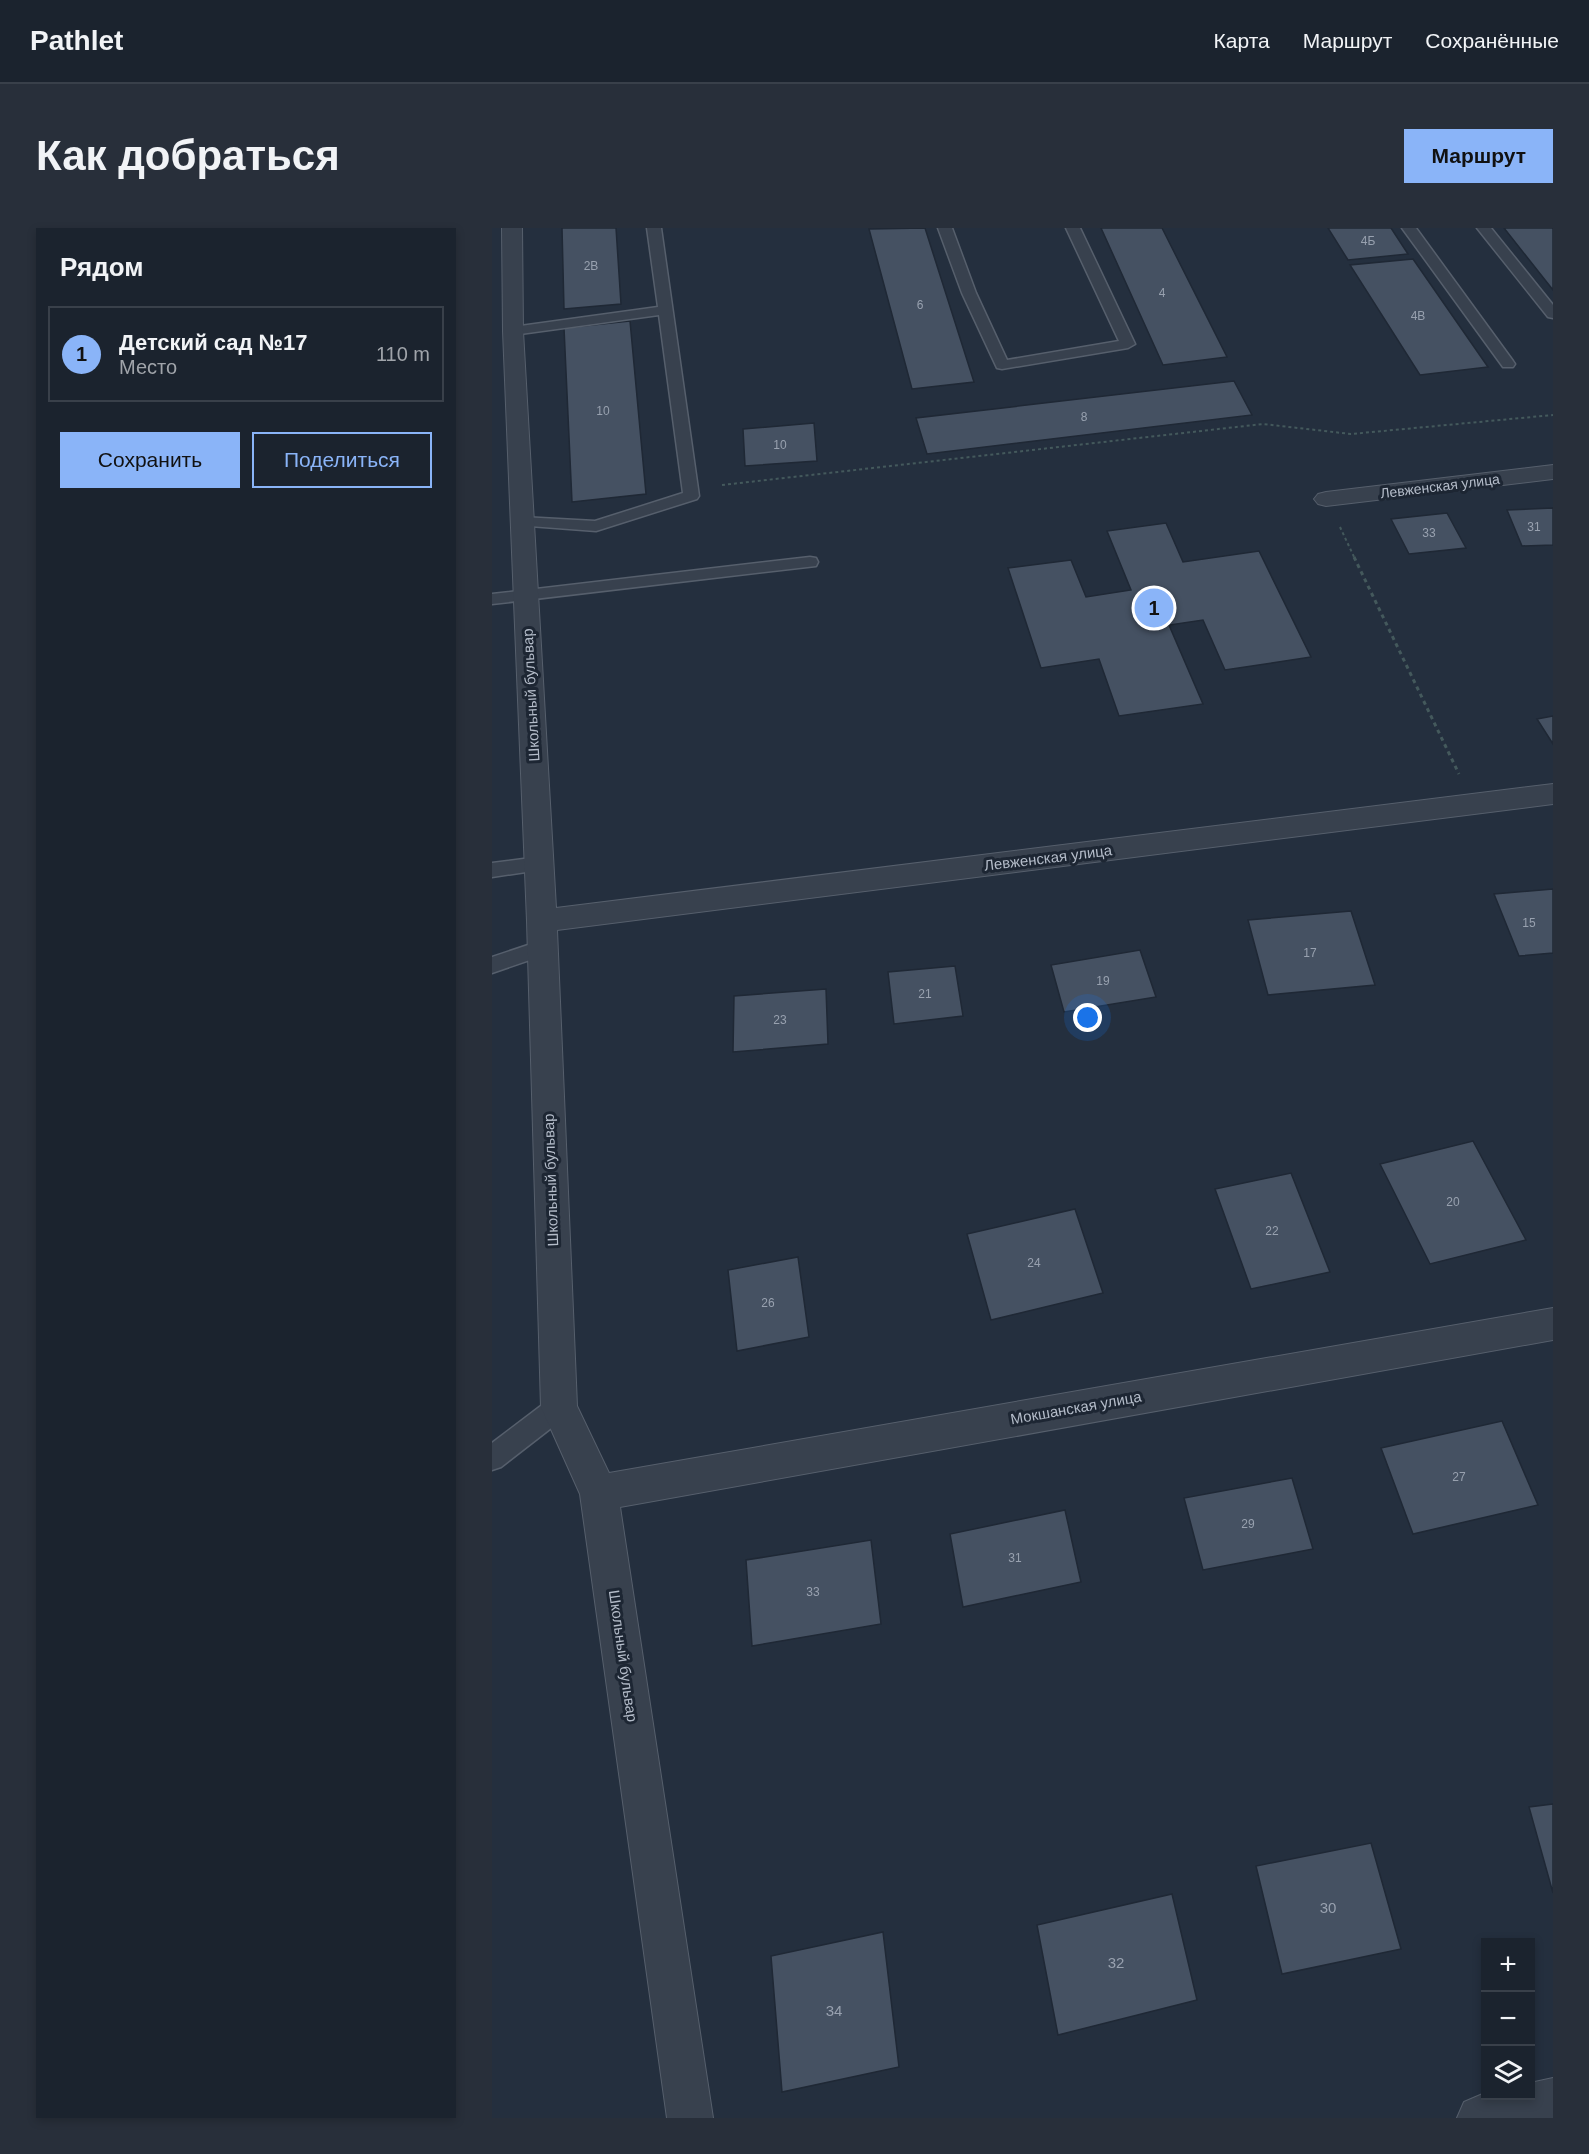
<!DOCTYPE html>
<html lang="ru">
<meta charset="utf-8">
<style>
body{margin:0;font-family:Helvetica,sans-serif;background:#282f3a;color:#f1f3f6}
.controls{position:absolute;right:18px;bottom:18px;display:grid;overflow:hidden;border-radius:0px;box-shadow:0 3px 9px #0003}
.controls button{width:54px;height:54px;display:grid;place-items:center;padding:0;border:0;border-bottom:2px solid #39404a;background:#1b232e;color:#f1f3f6;font:30px sans-serif}
.you{position:absolute;left:596px;top:790px;width:21px;height:21px;margin:-15px;border:4px solid #fff;border-radius:50%;background:#1a73e8;box-shadow:0 0 0 9px #1a73e833}
.badge{display:grid;place-items:center;width:39px;height:39px;border-radius:50%;background:#8ab4f8;color:#111;font-size:20px;font-weight:700}
.pin{position:absolute;translate:-50% -50%;border:3px solid #fff;box-shadow:0 2px 6px #0006}
.list{margin:0;padding:0;list-style:none}
h2{display:flex;justify-content:space-between;align-items:center;height:78px;margin:0;padding:0 24px;font-size:26px}
h2 small{font-size:20px;font-weight:400;color:#a0a4aa}
.list li{display:grid;grid-template-columns:39px 1fr auto;gap:18px;align-items:center;box-sizing:border-box;height:96px;margin:0 12px 12px;padding:0 12px;border:2px solid #39404a;border-radius:0px}
.list b{display:block;font-size:22px;white-space:nowrap}
.list p{margin:0;font-size:20px;white-space:nowrap;color:#a0a4aa}
.list em{font-size:20px;font-style:normal;color:#a0a4aa}
.actions{display:flex;gap:12px;padding:18px 24px}
.actions a{flex:1;padding:14px 0;border:2px solid #8ab4f8;border-radius:0px;text-align:center;font-size:21px;color:#8ab4f8}
.actions .main{background:#8ab4f8;color:#111}
.icon{flex:none;width:33px;height:33px;fill:none;stroke:currentColor;stroke-width:2;stroke-linecap:round;stroke-linejoin:round}
.map{position:relative;flex:none;width:1061px;height:1890px;overflow:hidden;border-radius:0px}
header{display:flex;align-items:center;gap:36px;box-sizing:border-box;height:84px;padding:0 30px;background:#1b232e;border-bottom:2px solid #39404a}
header strong{font-size:28px}
nav{display:flex;gap:33px;margin-inline-start:auto;font-size:21px}
.intro{display:flex;align-items:center;justify-content:space-between;box-sizing:border-box;height:144px;padding:0 36px}
h1{margin:0;font-size:42px}
.button{padding:15px 27px;border-radius:0px;background:#8ab4f8;color:#111;font-size:21px;font-weight:700}
main{display:flex;gap:36px;padding:0 36px}
aside{flex:1;background:#1b232e;border-radius:0px;box-shadow:0 3px 9px #0003}
.map>svg:first-child{display:block}
.building{fill:#455162;stroke:#1f2835;stroke-width:1.5}
.lines{fill:none;stroke-linecap:round;stroke-linejoin:round}
.service-casing{stroke:#565f6c;stroke-width:3}
.minor-casing{stroke:#565f6c;stroke-width:2}
.path-far1{stroke:#44595c;stroke-width:2;stroke-dasharray:3 3;stroke-linecap:butt}
.path{stroke:#44595c;stroke-width:3;stroke-dasharray:4 4;stroke-linecap:butt}
.service{fill:#38414e;fill-rule:evenodd}
.minor{fill:#38414e;fill-rule:evenodd}
.labels{text-anchor:middle;stroke-width:6;stroke-linejoin:round;paint-order:stroke}
.number-label{font-size:12px;fill:#98a1af}
.far-street-label{font-size:14px;fill:#b4bcc9;stroke:#1d2633}
.street-label{font-size:15px;fill:#b4bcc9;stroke:#1d2633}
.near-number-label{font-size:15px;fill:#98a1af}
</style>
<header>
<strong>Pathlet</strong>
<nav><a>Карта</a><a>Маршрут</a><a>Сохранённые</a></nav>
</header>
<div class="intro"><h1>Как добраться</h1><a class="button">Маршрут</a></div>
<main>
<aside>
<h2>Рядом<small></small></h2>
<ul class="list">
<li><span class="badge">1</span><div><b>Детский сад №17</b><p>Место</p></div><em>110 m</em></li>
</ul>
<div class="actions"><a class="main">Сохранить</a><a>Поделиться</a></div>
</aside>
<div class="map">
<svg width="1061" height="1890" viewBox="0 0 1061 1890">
<rect width="100%" height="100%" fill="#242f3e"/>
<!-- building -->
<g class="building">
<polygon points="70,0 124,0 129,76 72,81"/>
<polygon points="433,0 482,154 420,161 377,1"/>
<polygon points="609,0 670,0 735,129 671,137"/>
<polygon points="836,0 899,0 916,26 856,32"/>
<polygon points="1012,0 1061,0 1061,62"/>
<polygon points="921,31 996,139 928,147 858,37"/>
<polygon points="138,93 154,266 80,274 72,100"/>
<polygon points="742,153 760,187 435,226 424,190"/>
<polygon points="322,195 325,233 253,238 251,201"/>
<polygon points="1061,280 1061,317 1030,318 1015,282"/>
<polygon points="955,285 974,320 917,326 899,291"/>
<polygon points="674,295 691,334 767,323 819,429 733,442 711,392 677,397 711,476 627,488 607,431 549,440 516,340 579,332 594,369 639,362 615,303"/>
<polygon points="1061,488 1061,516 1045,491"/>
<polygon points="1061,661 1061,725 1027,728 1002,666"/>
<polygon points="859,683 883,757 776,767 756,692"/>
<polygon points="648,722 664,769 572,784 559,737"/>
<polygon points="463,738 471,788 402,796 396,744"/>
<polygon points="334,761 336,816 241,824 242,768"/>
<polygon points="981,913 1034,1012 938,1036 888,936"/>
<polygon points="799,945 838,1044 759,1061 723,961"/>
<polygon points="583,981 611,1065 499,1092 475,1006"/>
<polygon points="306,1029 317,1109 245,1123 236,1042"/>
<polygon points="1010,1193 1046,1277 921,1306 889,1220"/>
<polygon points="800,1250 821,1321 711,1342 692,1270"/>
<polygon points="573,1282 589,1354 471,1379 458,1306"/>
<polygon points="379,1312 389,1396 260,1418 254,1332"/>
<polygon points="1061,1576 1061,1665 1037,1579"/>
<polygon points="879,1615 909,1721 790,1746 764,1638"/>
<polygon points="680,1666 705,1772 566,1807 545,1697"/>
<polygon points="391,1704 407,1839 290,1864 279,1728"/>
</g>
<g class="lines">
<!-- service casing -->
<g class="service-casing">
<g id="service">
<polygon points="155,0 169,0 207,268 205,271 104,303 24,297 22,294 24,291 30,289 103,293 191,265 167,87 21,107 14,103 21,99 166,79"/>
<polygon points="446,0 460,0 484,65 515,132 627,113 574,0 588,0 643,116 636,120 510,141 505,140 470,65"/>
<polygon points="910,0 924,0 1021,133 1023,136 1021,139 1011,139"/>
<polygon points="985,0 999,0 1061,77 1061,90 1056,89"/>
<polygon points="318,329 324,330 326,334 324,338 0,376 0,366"/>
<polygon points="47,629 54,631 57,636 54,641 0,649 0,635"/>
<polygon points="51,712 58,715 61,720 58,725 0,745 0,729"/>
<polygon points="67,1167 76,1171 79,1179 76,1187 9,1239 0,1242 0,1215 58,1171"/>
</g>
</g>
<!-- minor casing -->
<g class="minor-casing">
<g id="minor">
<polygon points="10,0 30,0 31,103 64,680 1061,556 1061,576 65,702 85,1178 117,1245 1061,1080 1061,1112 128,1279 221,1890 175,1890 88,1266 49,1179 35,693 11,103"/>
<polygon points="1061,237 1061,251 834,278 826,276 822,271 826,266 834,264"/>
<polygon points="1061,1850 1061,1890 965,1890 972,1874 993,1865 993,1868 1038,1868 1038,1855"/>
</g>
</g>
<!-- path-far1 -->
<g class="path-far1">
<polyline points="230,257 771,196 859,206 1061,187"/>
<polyline points="848,299 863,331"/>
</g>
<!-- path -->
<polyline class="path" points="862,329 967,546"/>
<!-- service -->
<use href="#service" class="service"/>
<!-- minor -->
<use href="#minor" class="minor"/>
</g>
<g class="labels">
<!-- number labels -->
<g class="number-label">
<text x="876" y="17">4Б</text>
<text x="99" y="42">2В</text>
<text x="670" y="69">4</text>
<text x="428" y="81">6</text>
<text x="926" y="92">4В</text>
<text x="111" y="187">10</text>
<text x="592" y="193">8</text>
<text x="288" y="221">10</text>
<text x="1042" y="303">31</text>
<text x="937" y="309">33</text>
<text x="1037" y="699">15</text>
<text x="818" y="729">17</text>
<text x="611" y="757">19</text>
<text x="433" y="770">21</text>
<text x="288" y="796">23</text>
<text x="961" y="978">20</text>
<text x="780" y="1007">22</text>
<text x="542" y="1039">24</text>
<text x="276" y="1079">26</text>
<text x="967" y="1253">27</text>
<text x="756" y="1300">29</text>
<text x="523" y="1334">31</text>
<text x="321" y="1368">33</text>
</g>
<!-- far-street labels -->
<g class="far-street-label">
<text transform="translate(948 258) rotate(-7)" y="5">Левженская улица</text>
</g>
<!-- street labels -->
<g class="street-label">
<text transform="translate(39 467) rotate(-93)" y="5">Школьный бульвар</text>
<text transform="translate(556 630) rotate(-7)" y="5">Левженская улица</text>
<text transform="translate(59 952) rotate(-92)" y="5">Школьный бульвар</text>
<text transform="translate(584 1180) rotate(-10)" y="5">Мокшанская улица</text>
<text transform="translate(131 1428) rotate(82)" y="5">Школьный бульвар</text>
</g>
<!-- near-number labels -->
<g class="near-number-label">
<text x="836" y="1685">30</text>
<text x="624" y="1740">32</text>
<text x="342" y="1788">34</text>
</g>
</g>
</svg>
<div class="controls">
<button>+</button>
<button>−</button>
<button><svg class="icon" aria-label="layers" viewBox="0 0 24 24"><path d="M12 4l9 5-9 5-9-5zM3 14l9 5 9-5"/></svg></button>
</div>
<div class="you"></div>
<div class="pin badge" style="left:662px;top:380px">1</div>
</div>
</main>
